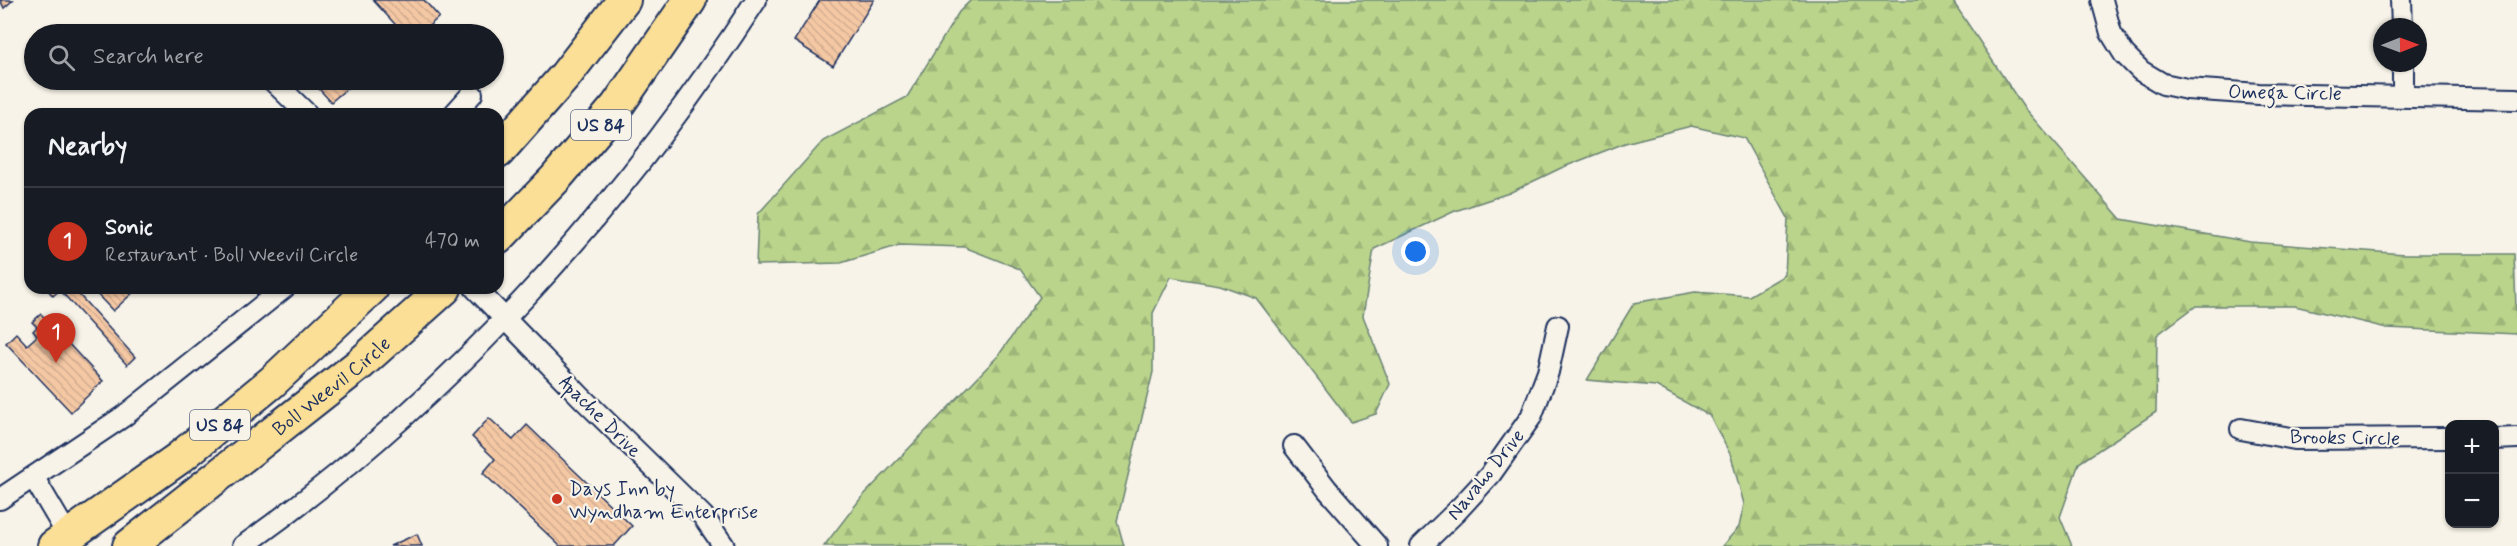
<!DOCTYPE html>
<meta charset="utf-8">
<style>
body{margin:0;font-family:Mynerve,sans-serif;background:#20242c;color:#f1f3f6}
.controls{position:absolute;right:18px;bottom:18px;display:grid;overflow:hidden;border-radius:12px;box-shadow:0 2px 4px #0004}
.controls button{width:54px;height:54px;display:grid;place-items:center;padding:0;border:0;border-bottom:2px solid #363941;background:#171b24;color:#f1f3f6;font:30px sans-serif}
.compass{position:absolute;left:2373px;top:18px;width:54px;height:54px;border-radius:50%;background:#171b24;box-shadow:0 2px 4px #0004;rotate:89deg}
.you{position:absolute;left:1416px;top:252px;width:21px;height:21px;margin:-15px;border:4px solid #fff;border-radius:50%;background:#1a73e8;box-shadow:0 0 0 9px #1a73e833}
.badge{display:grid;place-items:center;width:39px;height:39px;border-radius:50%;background:#c8321e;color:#fff;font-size:20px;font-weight:700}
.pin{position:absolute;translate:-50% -50px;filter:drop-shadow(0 2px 3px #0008)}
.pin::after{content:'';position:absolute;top:32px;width:21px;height:18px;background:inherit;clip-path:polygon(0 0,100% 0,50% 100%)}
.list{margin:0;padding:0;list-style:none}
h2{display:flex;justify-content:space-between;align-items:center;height:78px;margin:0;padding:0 24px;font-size:26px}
h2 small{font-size:20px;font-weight:400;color:#9ea1a6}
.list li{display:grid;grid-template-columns:39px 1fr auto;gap:18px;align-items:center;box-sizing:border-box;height:108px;padding:0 24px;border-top:2px solid #363941}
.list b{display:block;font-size:22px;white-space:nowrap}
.list p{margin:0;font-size:20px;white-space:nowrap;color:#9ea1a6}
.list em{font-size:20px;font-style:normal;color:#9ea1a6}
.icon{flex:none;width:33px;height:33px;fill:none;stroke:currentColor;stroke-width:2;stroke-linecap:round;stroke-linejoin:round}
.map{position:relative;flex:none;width:2517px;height:546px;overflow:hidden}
.search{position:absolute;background:#171b24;box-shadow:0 2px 4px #0004;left:24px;top:24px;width:480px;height:66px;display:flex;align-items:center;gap:15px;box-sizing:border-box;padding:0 21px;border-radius:33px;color:#9ea1a6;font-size:22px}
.panel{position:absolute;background:#171b24;box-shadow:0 2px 4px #0004;left:24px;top:108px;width:480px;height:186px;border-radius:18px}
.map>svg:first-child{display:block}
.forest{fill:url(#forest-firs);stroke:#6a8274;stroke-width:1.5}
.building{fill:url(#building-back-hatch);stroke:#1b2f5e;stroke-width:1.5}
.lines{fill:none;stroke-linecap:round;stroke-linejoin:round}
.minor-casing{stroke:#1b2f5e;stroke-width:24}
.trunk-casing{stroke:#1b2f5e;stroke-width:36}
.minor{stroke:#f7f3e8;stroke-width:20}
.trunk{stroke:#fbdf96;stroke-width:32}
.poi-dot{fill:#c8321e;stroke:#f7f3e8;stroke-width:2}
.labels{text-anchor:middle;stroke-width:4.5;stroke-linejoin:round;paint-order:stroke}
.shield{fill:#f7f3e8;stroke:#5d6a87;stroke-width:1.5}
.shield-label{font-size:18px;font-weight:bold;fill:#1b2f5e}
.street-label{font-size:20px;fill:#1b2f5e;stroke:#f7f3e8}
.poi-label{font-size:20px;fill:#1b2f5e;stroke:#f7f3e8;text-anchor:start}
</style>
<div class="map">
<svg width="2517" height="546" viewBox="0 0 2517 546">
<defs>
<pattern id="forest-firs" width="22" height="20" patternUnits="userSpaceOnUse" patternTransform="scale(1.5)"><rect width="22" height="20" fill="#bad48b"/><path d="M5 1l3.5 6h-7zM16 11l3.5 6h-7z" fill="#9fb67a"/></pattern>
<pattern id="building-back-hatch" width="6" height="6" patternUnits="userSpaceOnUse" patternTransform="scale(1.5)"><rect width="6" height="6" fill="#f5c8a4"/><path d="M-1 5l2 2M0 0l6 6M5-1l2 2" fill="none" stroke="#d1ac90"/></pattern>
</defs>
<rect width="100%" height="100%" fill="#f7f3e8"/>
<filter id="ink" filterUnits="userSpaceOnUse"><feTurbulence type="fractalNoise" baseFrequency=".0167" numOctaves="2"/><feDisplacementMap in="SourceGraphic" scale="12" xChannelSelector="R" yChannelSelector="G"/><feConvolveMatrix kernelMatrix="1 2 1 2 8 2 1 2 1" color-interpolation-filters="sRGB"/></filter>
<g filter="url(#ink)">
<!-- forest -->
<polygon class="forest" points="971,0 1952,0 2024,108 2121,219 2250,242 2404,254 2514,254 2517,334 2387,328 2295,306 2196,306 2157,335 2156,412 2079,463 2060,517 2072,546 1722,546 1739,527 1744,504 1731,456 1710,416 1656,386 1587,380 1634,303 1695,292 1749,296 1785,275 1788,218 1744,138 1691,126 1625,143 1561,168 1509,193 1455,211 1374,249 1363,316 1390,384 1376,414 1351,422 1256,298 1220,285 1171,277 1153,313 1153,372 1117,521 1124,546 824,546 861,498 998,356 1040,297 1020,269 964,247 900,245 841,263 756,265 758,214 823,141 907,97 959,12"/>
<!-- building -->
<g class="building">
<polygon points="0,0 13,0 4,8"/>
<polygon points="373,0 424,0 439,17 420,34 404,34"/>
<polygon points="820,0 874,0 833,66 794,41"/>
<polygon points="311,80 348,80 352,84 331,102"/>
<polygon points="50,288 73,288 135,357 127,365 60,290 53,296 48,290"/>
<polygon points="100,288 138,288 113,311 95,292"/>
<polygon points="41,314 103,381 71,412 6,343 16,333 27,345 37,336 33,331 37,327 32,322"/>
<polygon points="489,418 513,440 527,425 632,526 614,546 560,546 483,473 495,459 472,437"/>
<polygon points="417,534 422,546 390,546"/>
</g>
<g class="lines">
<!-- minor casing -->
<g class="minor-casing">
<g id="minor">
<polyline points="2102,0 2111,33 2124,54 2141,71 2163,84 2187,89 2259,94 2517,99"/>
<polyline points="2401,0 2402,27"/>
<polyline points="272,80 307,114"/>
<polyline points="2403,95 2403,63"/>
<polyline points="454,114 472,94"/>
<polyline points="475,288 582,398 703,516 724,546"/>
<polyline points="2241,429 2295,439 2450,438"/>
<polyline points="2494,439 2517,438"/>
<polyline points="1294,446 1327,489 1377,546"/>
<polyline points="34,478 74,546"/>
<polyline points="0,499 124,416 284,288"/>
<path d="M 243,546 C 447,401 620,210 756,0"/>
<polyline points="1421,546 1457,511 1490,475 1531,417 1548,372 1558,326"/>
</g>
</g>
<!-- trunk casing -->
<g class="trunk-casing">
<g id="trunk">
<polyline points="498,152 565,76 624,0"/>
<polyline points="498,238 555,179 617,106 690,0"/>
<polyline points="54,546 179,458 272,382 372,288"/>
<path id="s1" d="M 129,546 L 360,364 L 445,288"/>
</g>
</g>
<!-- minor -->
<use href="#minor" class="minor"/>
<!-- trunk -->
<use href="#trunk" class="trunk"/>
</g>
</g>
<!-- markers -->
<circle class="poi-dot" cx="557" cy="499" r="6"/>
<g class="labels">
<!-- shield labels -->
<g class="shield">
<rect x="571" y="110" width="60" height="30" rx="4.5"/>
<rect x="190" y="410" width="60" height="30" rx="4.5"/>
</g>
<g class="shield-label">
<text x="601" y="131">US 84</text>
<text x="220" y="431">US 84</text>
</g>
<!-- street labels -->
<g class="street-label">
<text transform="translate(2285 92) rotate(1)" y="7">Omega Circle</text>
<text dy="7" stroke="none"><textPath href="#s1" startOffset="258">Boll Weevil Circle</textPath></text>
<text transform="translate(601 416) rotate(45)" y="7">Apache Drive</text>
<text transform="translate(2345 437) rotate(1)" y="7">Brooks Circle</text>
<text transform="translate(1485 474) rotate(-51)" y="7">Navaho Drive</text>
</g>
<!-- poi labels -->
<g class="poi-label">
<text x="569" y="495">Days Inn by<tspan x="569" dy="23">Wyndham Enterprise</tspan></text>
</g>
</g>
</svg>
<div class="controls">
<button>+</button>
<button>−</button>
</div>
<svg class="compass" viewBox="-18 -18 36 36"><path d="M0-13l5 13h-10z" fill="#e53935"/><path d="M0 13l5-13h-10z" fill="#9ea1a6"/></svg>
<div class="you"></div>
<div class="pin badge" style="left:56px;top:363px">1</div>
<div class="search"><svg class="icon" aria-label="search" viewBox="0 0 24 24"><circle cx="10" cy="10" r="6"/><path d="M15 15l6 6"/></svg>Search here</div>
<section class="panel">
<h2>Nearby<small></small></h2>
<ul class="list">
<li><span class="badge">1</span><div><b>Sonic</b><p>Restaurant · Boll Weevil Circle</p></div><em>470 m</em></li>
</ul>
</section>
</div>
